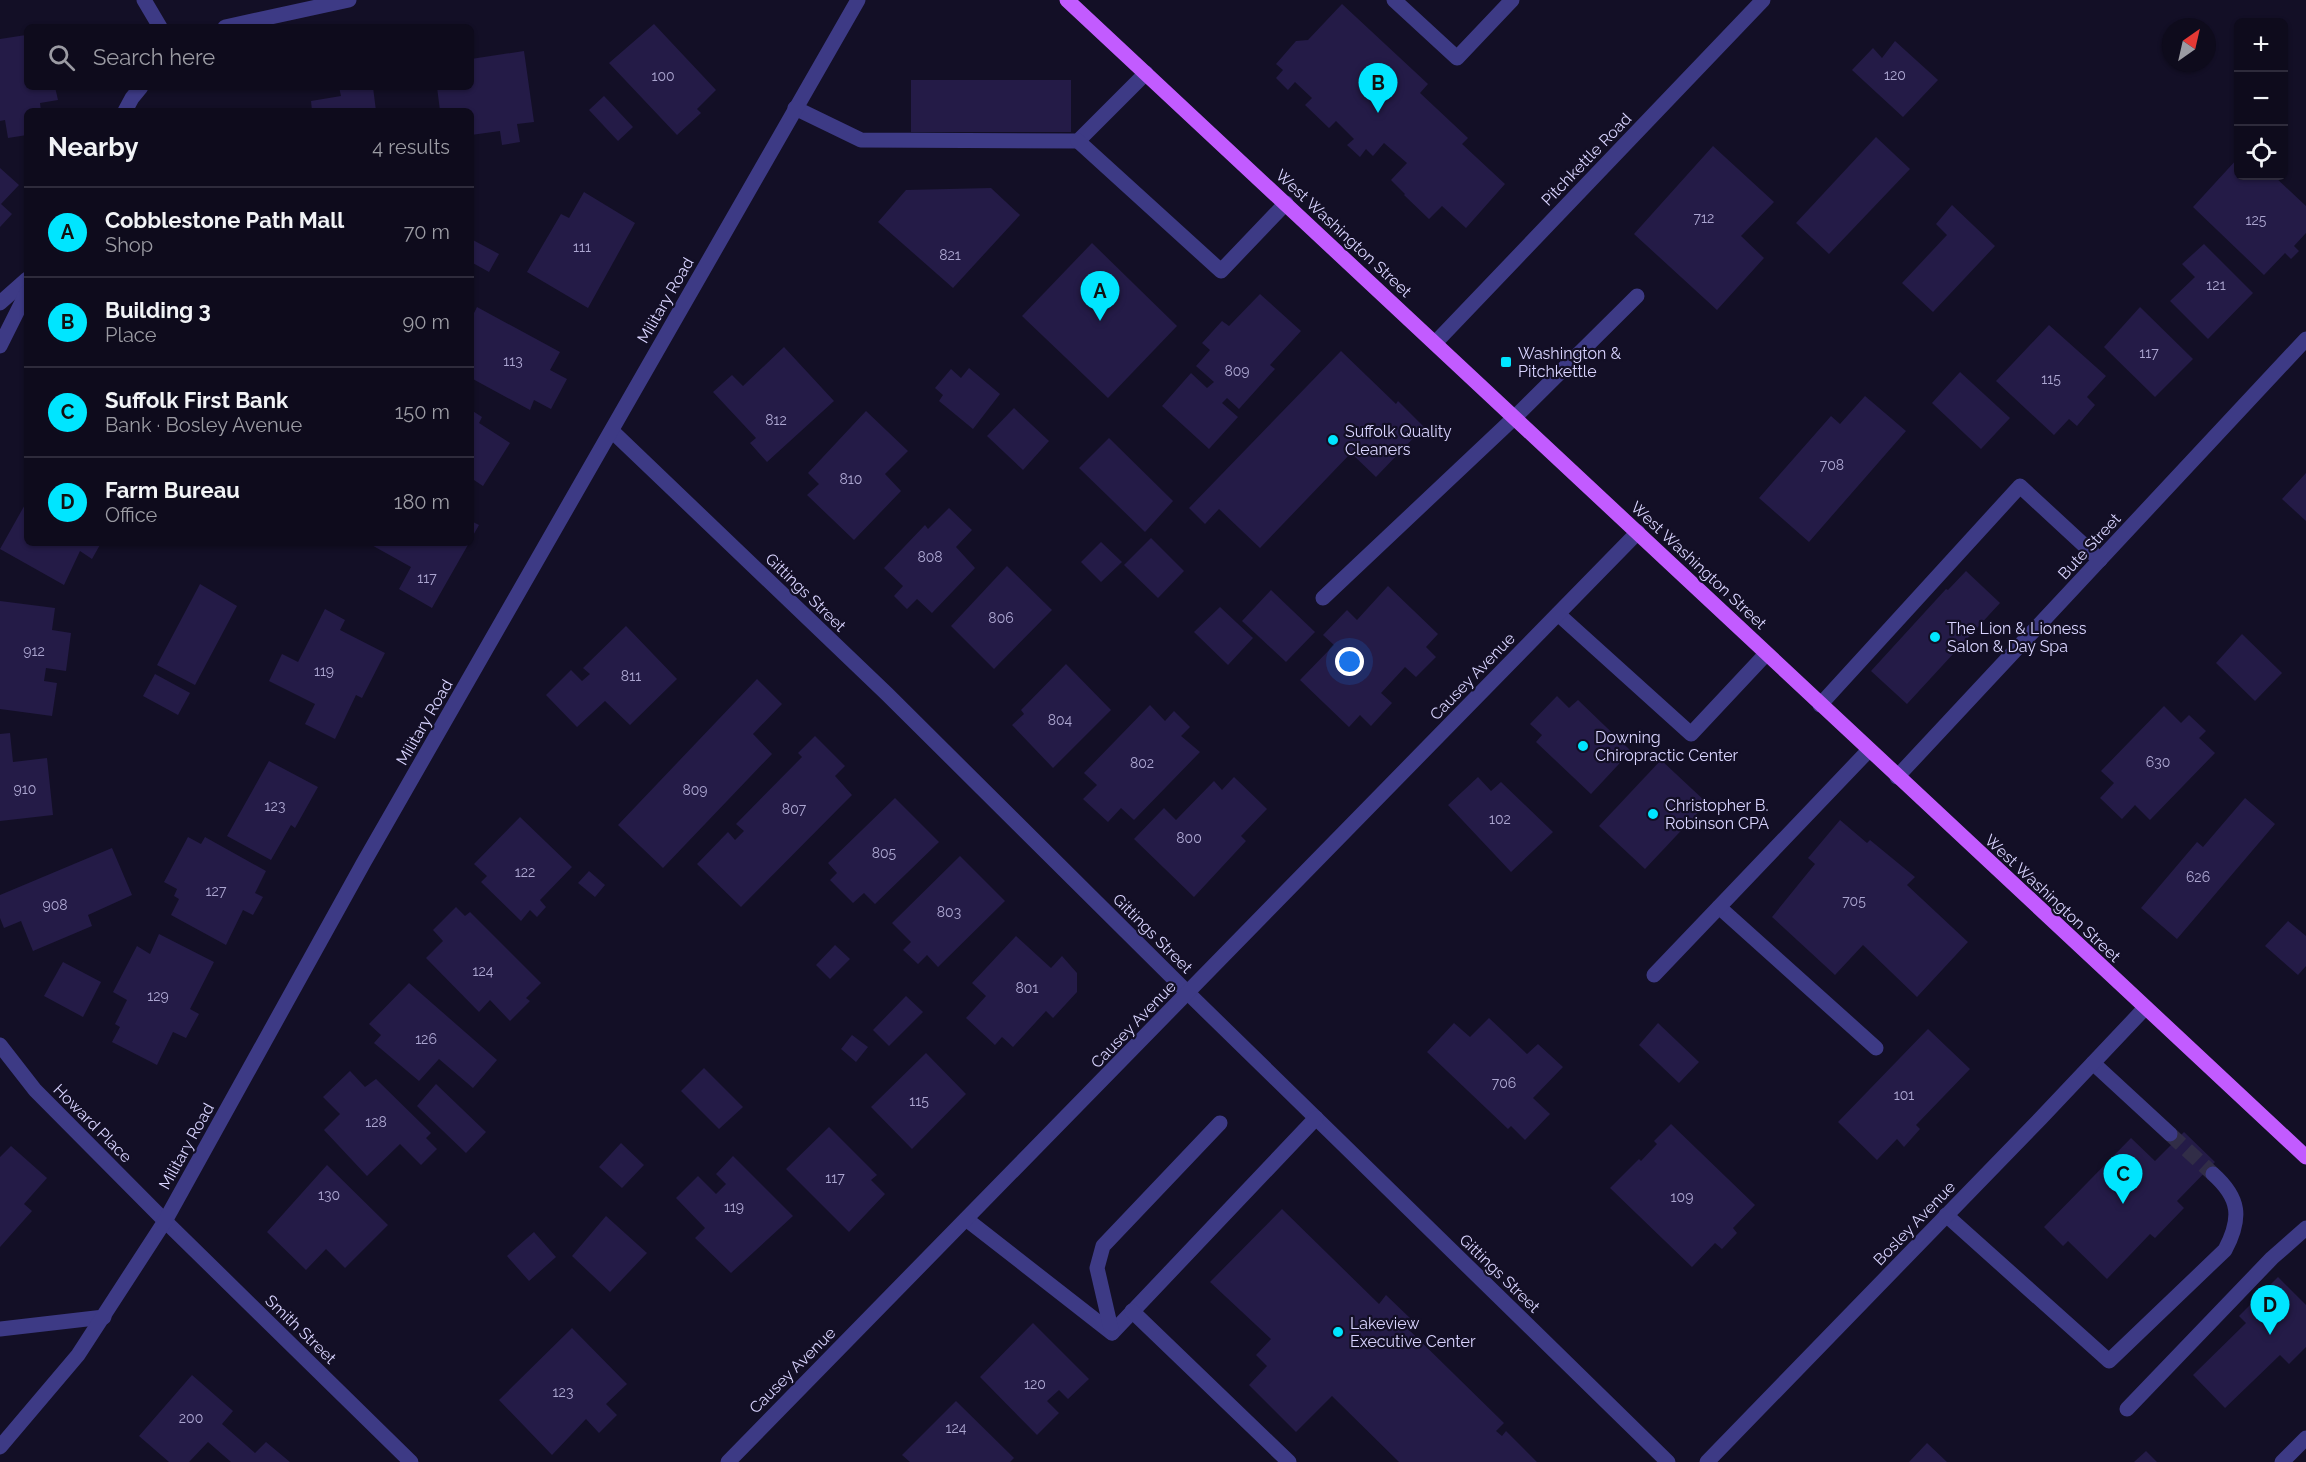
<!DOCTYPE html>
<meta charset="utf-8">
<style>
body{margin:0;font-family:Raleway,sans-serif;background:#171425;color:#f1f3f6}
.controls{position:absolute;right:18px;top:18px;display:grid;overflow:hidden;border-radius:9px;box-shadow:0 2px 4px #0004}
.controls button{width:54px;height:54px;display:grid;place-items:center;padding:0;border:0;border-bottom:2px solid #2e2b3b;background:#0e0b1c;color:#f1f3f6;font:30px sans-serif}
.compass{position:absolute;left:2162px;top:18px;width:54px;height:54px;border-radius:50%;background:#0e0b1c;box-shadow:0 2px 4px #0004;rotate:34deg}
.you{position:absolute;left:1350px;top:662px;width:21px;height:21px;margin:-15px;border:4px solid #fff;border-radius:50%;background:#1a73e8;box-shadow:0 0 0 9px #1a73e833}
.badge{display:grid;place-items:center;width:39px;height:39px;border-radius:50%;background:#00e5ff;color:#111;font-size:20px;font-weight:700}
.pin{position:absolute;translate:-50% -50px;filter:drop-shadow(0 2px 3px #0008)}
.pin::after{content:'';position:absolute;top:32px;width:21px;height:18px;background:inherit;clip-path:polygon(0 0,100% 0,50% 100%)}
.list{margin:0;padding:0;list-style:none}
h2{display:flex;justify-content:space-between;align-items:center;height:78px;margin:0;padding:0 24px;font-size:26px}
h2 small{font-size:20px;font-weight:400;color:#9b9ba3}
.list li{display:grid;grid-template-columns:39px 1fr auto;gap:18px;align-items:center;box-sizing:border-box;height:90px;padding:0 24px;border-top:2px solid #2e2b3b}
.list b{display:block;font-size:22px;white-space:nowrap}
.list p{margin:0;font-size:20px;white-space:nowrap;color:#9b9ba3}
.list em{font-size:20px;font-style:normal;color:#9b9ba3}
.icon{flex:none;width:33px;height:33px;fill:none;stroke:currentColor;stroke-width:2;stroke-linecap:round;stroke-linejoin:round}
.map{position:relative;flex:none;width:2306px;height:1462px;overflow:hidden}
.search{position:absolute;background:#0e0b1c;box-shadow:0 2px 4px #0004;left:24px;top:24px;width:450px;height:66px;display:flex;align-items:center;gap:15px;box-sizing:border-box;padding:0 21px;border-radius:9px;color:#9b9ba3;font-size:22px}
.panel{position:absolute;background:#0e0b1c;box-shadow:0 2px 4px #0004;left:24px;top:108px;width:450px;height:438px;border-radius:9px}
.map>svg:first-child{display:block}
.building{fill:#241b47}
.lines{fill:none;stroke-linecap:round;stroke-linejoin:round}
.minor-tunnel{stroke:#312d47;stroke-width:15;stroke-dasharray:15 8;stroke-linecap:butt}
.minor{stroke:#3d3a85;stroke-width:15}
.major{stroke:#c25bff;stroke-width:15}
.poi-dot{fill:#00e5ff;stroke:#130f26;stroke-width:2}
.labels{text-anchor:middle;stroke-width:4.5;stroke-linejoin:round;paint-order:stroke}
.number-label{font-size:14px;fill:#aca6d1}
.street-label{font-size:16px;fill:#d9d4ff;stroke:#130f26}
.poi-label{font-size:16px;fill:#d9d4ff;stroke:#130f26;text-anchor:start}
</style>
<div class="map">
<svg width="2306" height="1462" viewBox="0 0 2306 1462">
<rect width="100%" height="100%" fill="#130f26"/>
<!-- building -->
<g class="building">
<polygon points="1342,4 1428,84 1420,93 1468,138 1462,144 1505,184 1466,228 1442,206 1429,219 1404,195 1405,194 1391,180 1407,163 1384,143 1373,156 1366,149 1360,157 1347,145 1354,139 1336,121 1329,128 1305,105 1312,98 1295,82 1288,90 1276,78 1283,70 1276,64 1296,41 1308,40"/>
<polygon points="654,24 716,90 697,109 701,113 677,135 609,63"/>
<polygon points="26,35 27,87 55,87 58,100 40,103 41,111 27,111 27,135 8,138 5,120 0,121 0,39"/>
<polygon points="1895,41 1938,80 1903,117 1852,70 1873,48 1882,58"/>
<polygon points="524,51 534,122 517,124 520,142 502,145 500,131 471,135 471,111 440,111 437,87 471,87 471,59"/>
<rect x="911" y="80" width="160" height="52"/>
<polygon points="339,87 373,87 376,111 312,111 311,101 341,96"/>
<polygon points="604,96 633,127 618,141 589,110"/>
<polygon points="1876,137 1910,169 1829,254 1796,223"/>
<polygon points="1713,146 1774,202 1741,236 1764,258 1717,310 1634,234"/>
<polygon points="2238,158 2238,176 2274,176 2306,206 2306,233 2294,246 2299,251 2291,259 2285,253 2264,275 2193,207"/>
<polygon points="0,168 19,185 1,204 12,214 0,227"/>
<polygon points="991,188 1020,215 953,288 878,222 906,190"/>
<polygon points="584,192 635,223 588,308 527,272 561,214 569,218"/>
<polygon points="1952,205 1995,246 1933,312 1902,283 1947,235 1936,224"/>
<polygon points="471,239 499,254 489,272 471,262"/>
<polygon points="1092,243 1177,326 1108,398 1022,316"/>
<polygon points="2204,244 2253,293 2208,339 2170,301 2195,277 2182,264"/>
<polygon points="1260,294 1301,331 1270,365 1275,369 1239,409 1227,398 1222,403 1238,417 1209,449 1162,406 1191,373 1207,388 1214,382 1196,366 1210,350 1202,343 1222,321 1229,326"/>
<polygon points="477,307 560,352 550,370 567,379 551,409 534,400 530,410 471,378 471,319"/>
<polygon points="2140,307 2193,359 2155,397 2104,347"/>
<polygon points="2049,325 2106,376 2087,397 2095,405 2077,426 2069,419 2054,435 1996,381"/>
<polygon points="784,347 834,401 767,462 750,443 756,438 713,392 732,375 743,386"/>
<polygon points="1341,351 1396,404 1398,401 1424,427 1376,477 1351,453 1260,548 1219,509 1205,524 1189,508"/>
<polygon points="969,368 1000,394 973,429 939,401 943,395 935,388 951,369 961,378"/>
<polygon points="1960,372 2010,418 1981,449 1932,403"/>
<polygon points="1865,396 1906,431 1809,542 1759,498 1831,416 1840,424"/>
<polygon points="1014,408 1049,441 1023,470 987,436"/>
<polygon points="471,410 482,417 479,423 510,443 483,486 471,478"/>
<polygon points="866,411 908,451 885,474 901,491 854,540 807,495 819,484 808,473"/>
<polygon points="1109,438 1173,501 1145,532 1079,468"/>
<polygon points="2306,473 2306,521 2282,499"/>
<polygon points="27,501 27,543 101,543 92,559 80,551 64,585 0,549"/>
<polygon points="949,508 972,530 956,547 975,568 932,613 917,599 907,609 894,596 903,586 884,568 925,525 928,529"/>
<polygon points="471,521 479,525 471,539"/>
<polygon points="1151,538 1184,571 1158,598 1124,565"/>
<polygon points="1101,542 1122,562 1101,582 1081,562"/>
<polygon points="368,543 469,543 432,608 399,589 411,567"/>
<polygon points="1007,566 1052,610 994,669 951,626"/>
<polygon points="1966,571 2000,603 1907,704 1871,671 1946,589 1948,590"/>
<polygon points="200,584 237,606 195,685 157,665"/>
<polygon points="1388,586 1438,634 1426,647 1436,657 1416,677 1405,667 1381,693 1392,703 1371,726 1360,715 1349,727 1300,680 1334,645 1323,635 1347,610 1357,620"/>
<polygon points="1271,590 1315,632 1286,662 1242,621"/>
<polygon points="0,601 55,608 52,630 71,633 66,671 46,668 44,681 57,683 52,716 0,709"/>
<polygon points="1220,607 1253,638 1228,665 1194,632"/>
<polygon points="325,609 345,620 340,630 385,653 362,698 356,695 335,739 305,724 315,704 269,681 282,654 298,662"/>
<polygon points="626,626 677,679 630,725 605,701 577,727 546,695 571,670 582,681 590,674 583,668"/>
<polygon points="2242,634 2282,673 2255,701 2216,663"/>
<polygon points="1066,664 1111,710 1053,768 1012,725 1024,714 1021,710"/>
<polygon points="155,674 190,693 178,715 143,696"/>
<polygon points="757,679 782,704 753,734 772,754 663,868 618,825"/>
<polygon points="1557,696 1569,708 1578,700 1631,751 1591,794 1536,742 1542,735 1530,724"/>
<polygon points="1150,705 1165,721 1174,711 1190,727 1181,736 1200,752 1134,820 1121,808 1108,822 1083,799 1097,785 1084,773"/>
<polygon points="2164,706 2181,723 2189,715 2206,731 2199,738 2215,753 2150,820 2135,805 2122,819 2100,798 2114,783 2101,771"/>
<polygon points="10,733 13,762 47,758 53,815 0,821 0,734"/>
<polygon points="815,736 845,766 835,776 852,795 741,907 697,864 728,832 735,840 744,831 736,824 802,757 798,753"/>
<polygon points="1661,760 1707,803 1645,869 1599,826"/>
<polygon points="269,761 318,787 295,828 291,825 271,860 227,836"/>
<polygon points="1234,777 1267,809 1241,836 1246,841 1194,897 1134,839 1164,808 1176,820 1214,781 1222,790"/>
<polygon points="1478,777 1491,791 1501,782 1553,832 1511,872 1448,805"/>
<polygon points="895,798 939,842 875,904 864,893 853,903 830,880 837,873 828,863"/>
<polygon points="2245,798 2275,824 2177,939 2141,908 2197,842 2203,847"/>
<polygon points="520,817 572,867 540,900 546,907 537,917 530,910 521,921 481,882 487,876 474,864"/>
<polygon points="1840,820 1867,843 1870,840 1915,877 1907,885 1968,942 1917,997 1863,945 1835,975 1772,917 1815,864 1808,858"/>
<polygon points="188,837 201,844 205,837 266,871 255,893 263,897 253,915 243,910 226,945 171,915 179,899 174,896 177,889 164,882"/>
<polygon points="112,848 132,895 88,915 92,926 33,951 21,921 4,928 0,918 0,895"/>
<polygon points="960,856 1005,901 938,967 927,955 918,964 903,950 911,942 892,923"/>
<polygon points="589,871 605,885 595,897 578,883"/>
<polygon points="456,907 465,916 470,912 541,983 526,998 530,1001 510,1021 490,1000 479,1012 426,958 443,941 433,930"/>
<polygon points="2288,921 2306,936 2306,966 2298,975 2265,946"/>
<polygon points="159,934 214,962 190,1009 199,1014 186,1038 173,1032 157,1065 112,1042 120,1027 115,1024 127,1000 113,992 137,946 150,954"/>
<polygon points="1016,936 1051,968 1062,956 1077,973 1077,992 1053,1018 1046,1011 1013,1047 1002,1037 995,1045 966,1018 986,996 972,983"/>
<polygon points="835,945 850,959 830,979 816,965"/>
<polygon points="63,962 101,982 83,1017 44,996"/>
<polygon points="409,983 497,1060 473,1088 439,1059 419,1081 374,1043 381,1035 369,1024"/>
<polygon points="906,996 923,1012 889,1046 873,1030"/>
<polygon points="1489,1018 1527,1054 1538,1044 1563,1067 1533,1098 1550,1114 1525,1140 1511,1126 1508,1129 1427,1052 1454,1023 1470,1037"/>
<polygon points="1658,1023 1699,1062 1679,1083 1639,1045"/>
<polygon points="1928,1029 1970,1069 1916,1125 1920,1129 1904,1147 1897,1139 1877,1160 1838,1122"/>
<polygon points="852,1035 868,1047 856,1062 841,1049"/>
<polygon points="926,1053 966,1094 912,1149 871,1107"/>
<polygon points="704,1068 743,1107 719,1129 681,1091"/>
<polygon points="350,1071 365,1087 376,1079 431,1133 426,1138 437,1149 421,1165 400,1144 367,1176 324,1130 340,1114 323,1097"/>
<polygon points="436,1084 486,1132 466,1153 417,1106"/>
<polygon points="1671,1124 1755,1205 1733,1228 1737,1233 1722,1249 1715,1243 1692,1267 1610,1188 1639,1159 1641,1161 1657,1144 1654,1141"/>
<polygon points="829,1127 877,1175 871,1180 885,1194 849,1232 786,1169"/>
<polygon points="2184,1132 2215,1162 2177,1201 2184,1208 2155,1238 2150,1234 2107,1279 2068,1241 2063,1246 2044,1227 2131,1138 2155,1161"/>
<polygon points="621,1143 644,1165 622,1188 599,1167"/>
<polygon points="11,1146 47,1178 24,1204 32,1211 0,1247 0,1157"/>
<polygon points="733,1156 793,1216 731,1273 695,1238 705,1228 676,1198 698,1176 716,1194 726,1184 716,1174"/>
<polygon points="327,1165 388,1225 345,1268 326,1249 306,1270 267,1232"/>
<polygon points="1282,1209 1379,1304 1386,1295 1412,1320 1405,1326 1504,1423 1496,1431 1502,1436 1506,1431 1537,1462 1399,1462 1332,1396 1296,1432 1249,1385 1267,1366 1256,1355 1271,1339 1210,1282"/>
<polygon points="606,1216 647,1253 610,1292 572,1256"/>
<polygon points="534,1232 556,1257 529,1281 507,1256"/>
<polygon points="2278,1277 2306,1305 2306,1347 2289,1364 2280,1355 2225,1408 2193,1375 2246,1323 2239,1316"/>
<polygon points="1033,1323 1089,1379 1068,1399 1059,1390 1047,1401 1059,1413 1037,1435 980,1377"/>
<polygon points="572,1328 627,1384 606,1404 617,1415 599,1433 586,1419 552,1455 499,1400"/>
<polygon points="192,1375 233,1411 222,1424 255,1453 266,1442 290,1462 231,1462 208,1442 189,1462 169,1462 139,1436"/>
<polygon points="956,1401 1014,1458 1010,1462 910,1462 902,1455"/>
<polygon points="1927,1443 1947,1462 1909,1462"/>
<polygon points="2146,1451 2157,1462 2134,1462"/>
</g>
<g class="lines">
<!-- minor-tunnel -->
<polyline class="minor-tunnel" points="2170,1134 2213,1174"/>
<!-- minor -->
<g class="minor">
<polyline points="144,0 160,27"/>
<polyline points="1394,0 1457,58 1512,0"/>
<polyline points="225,27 349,0"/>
<polyline points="795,108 861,140 1078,141 1146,73"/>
<polyline points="125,111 132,98 141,87"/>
<polyline points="1078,141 1221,271 1286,203"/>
<polyline points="0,303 27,279"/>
<polyline points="1436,342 1763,0"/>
<polyline points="0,346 27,292"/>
<polyline points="612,431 887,694 1188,993 1668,1462"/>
<polyline points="1323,598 1515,417 1637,296"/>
<polyline points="1558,614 1691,734 1766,654"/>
<polyline points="1820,705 2020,486 2100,560"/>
<polyline points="1897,777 2306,339"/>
<polyline points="1719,907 1876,1048"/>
<polyline points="1654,975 1869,750"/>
<polyline points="0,1045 35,1090 165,1221 411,1462"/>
<polyline points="2093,1063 2170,1134"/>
<path d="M 1946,1215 L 2109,1361 L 2225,1250 C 2242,1218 2240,1198 2213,1174"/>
<polyline points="966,1219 1112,1333 1316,1118"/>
<polyline points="1132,1311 1289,1462"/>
<polyline points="0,1329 104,1317"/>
<polyline points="1112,1333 1097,1268 1103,1246 1220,1123"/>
<polyline points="2127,1409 2272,1258 2306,1228"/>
<polyline points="0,1447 78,1355 165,1221 364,862 858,0"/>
<polyline points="728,1462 1638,532"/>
<polyline points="1707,1462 2041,1118 2145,1008"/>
<polyline points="2282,1462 2306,1438"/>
</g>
<!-- major -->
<path class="major" d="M 1067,0 C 1482,383 1891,774 2306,1157"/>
</g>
<!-- markers -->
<g class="poi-dot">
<rect x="1500" y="356" width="12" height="12" rx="3"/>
<circle cx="1333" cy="440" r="6"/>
<circle cx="1935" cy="637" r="6"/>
<circle cx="1583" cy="746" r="6"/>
<circle cx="1653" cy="814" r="6"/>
<circle cx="1338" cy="1332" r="6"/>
</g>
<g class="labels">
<!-- number labels -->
<g class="number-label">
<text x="1895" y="80">120</text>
<text x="663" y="81">100</text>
<text x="1704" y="223">712</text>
<text x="2256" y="225">125</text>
<text x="582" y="252">111</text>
<text x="950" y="260">821</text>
<text x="2216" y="290">121</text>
<text x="2149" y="358">117</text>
<text x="513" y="366">113</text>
<text x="1237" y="376">809</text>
<text x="2051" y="384">115</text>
<text x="776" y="425">812</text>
<text x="1832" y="470">708</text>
<text x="851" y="484">810</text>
<text x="930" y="562">808</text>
<text x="427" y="583">117</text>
<text x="1001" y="623">806</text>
<text x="34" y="656">912</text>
<text x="324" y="676">119</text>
<text x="631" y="681">811</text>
<text x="1060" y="725">804</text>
<text x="2158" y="767">630</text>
<text x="1142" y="768">802</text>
<text x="25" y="794">910</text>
<text x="695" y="795">809</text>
<text x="275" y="811">123</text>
<text x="794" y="814">807</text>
<text x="1500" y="824">102</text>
<text x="1189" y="843">800</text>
<text x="884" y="858">805</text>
<text x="525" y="877">122</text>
<text x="2198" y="882">626</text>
<text x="216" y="896">127</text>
<text x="1854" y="906">705</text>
<text x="55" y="910">908</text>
<text x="949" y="917">803</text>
<text x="483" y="976">124</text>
<text x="1027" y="993">801</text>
<text x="158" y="1001">129</text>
<text x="426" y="1044">126</text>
<text x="1504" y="1088">706</text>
<text x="1904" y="1100">101</text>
<text x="919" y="1106">115</text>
<text x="376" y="1127">128</text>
<text x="835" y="1183">117</text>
<text x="329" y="1200">130</text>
<text x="1682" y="1202">109</text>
<text x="734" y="1212">119</text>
<text x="1035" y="1389">120</text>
<text x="563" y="1397">123</text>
<text x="191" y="1423">200</text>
<text x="956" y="1433">124</text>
</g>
<!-- street labels -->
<g class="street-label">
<text transform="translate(1586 159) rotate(-46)" y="6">Pitchkettle Road</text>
<text transform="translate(1344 233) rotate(43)" y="6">West Washington Street</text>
<text transform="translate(665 300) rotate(-60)" y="6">Military Road</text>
<text transform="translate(2089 546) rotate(-47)" y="6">Bute Street</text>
<text transform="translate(1699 565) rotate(43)" y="6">West Washington Street</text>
<text transform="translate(806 592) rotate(44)" y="6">Gittings Street</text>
<text transform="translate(1472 676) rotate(-46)" y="6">Causey Avenue</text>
<text transform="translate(424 722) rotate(-60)" y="6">Military Road</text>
<text transform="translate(2053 898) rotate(43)" y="6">West Washington Street</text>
<text transform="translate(1153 933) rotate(45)" y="6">Gittings Street</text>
<text transform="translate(1133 1024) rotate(-46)" y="6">Causey Avenue</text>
<text transform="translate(93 1123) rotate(45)" y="6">Howard Place</text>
<text transform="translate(186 1146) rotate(-61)" y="6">Military Road</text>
<text transform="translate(1914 1223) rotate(-46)" y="6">Bosley Avenue</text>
<text transform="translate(1500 1273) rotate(44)" y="6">Gittings Street</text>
<text transform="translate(301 1329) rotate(44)" y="6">Smith Street</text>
<text transform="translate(792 1370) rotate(-45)" y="6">Causey Avenue</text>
</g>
<!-- poi labels -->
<g class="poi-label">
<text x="1518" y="359">Washington &amp;<tspan x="1518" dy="18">Pitchkettle</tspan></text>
<text x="1345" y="437">Suffolk Quality<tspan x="1345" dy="18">Cleaners</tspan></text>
<text x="1947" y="634">The Lion &amp; Lioness<tspan x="1947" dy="18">Salon &amp; Day Spa</tspan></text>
<text x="1595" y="743">Downing<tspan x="1595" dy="18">Chiropractic Center</tspan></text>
<text x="1665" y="811">Christopher B.<tspan x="1665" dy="18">Robinson CPA</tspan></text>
<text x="1350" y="1329">Lakeview<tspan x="1350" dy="18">Executive Center</tspan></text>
</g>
</g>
</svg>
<div class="controls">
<button>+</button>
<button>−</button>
<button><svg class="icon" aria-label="locate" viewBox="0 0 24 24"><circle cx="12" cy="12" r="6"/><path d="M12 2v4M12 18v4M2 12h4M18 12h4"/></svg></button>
</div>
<svg class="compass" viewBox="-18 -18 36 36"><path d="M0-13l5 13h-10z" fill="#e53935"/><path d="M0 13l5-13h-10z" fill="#9b9ba3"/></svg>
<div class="you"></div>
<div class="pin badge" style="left:1100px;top:321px">A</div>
<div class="pin badge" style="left:1378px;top:113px">B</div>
<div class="pin badge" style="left:2123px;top:1204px">C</div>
<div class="pin badge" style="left:2270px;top:1335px">D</div>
<div class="search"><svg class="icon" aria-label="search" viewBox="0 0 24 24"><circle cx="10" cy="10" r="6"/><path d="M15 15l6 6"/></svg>Search here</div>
<section class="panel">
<h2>Nearby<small>4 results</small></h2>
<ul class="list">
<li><span class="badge">A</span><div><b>Cobblestone Path Mall</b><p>Shop</p></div><em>70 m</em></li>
<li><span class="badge">B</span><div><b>Building 3</b><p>Place</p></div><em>90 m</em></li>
<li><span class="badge">C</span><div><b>Suffolk First Bank</b><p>Bank · Bosley Avenue</p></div><em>150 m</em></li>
<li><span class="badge">D</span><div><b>Farm Bureau</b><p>Office</p></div><em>180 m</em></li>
</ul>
</section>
</div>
